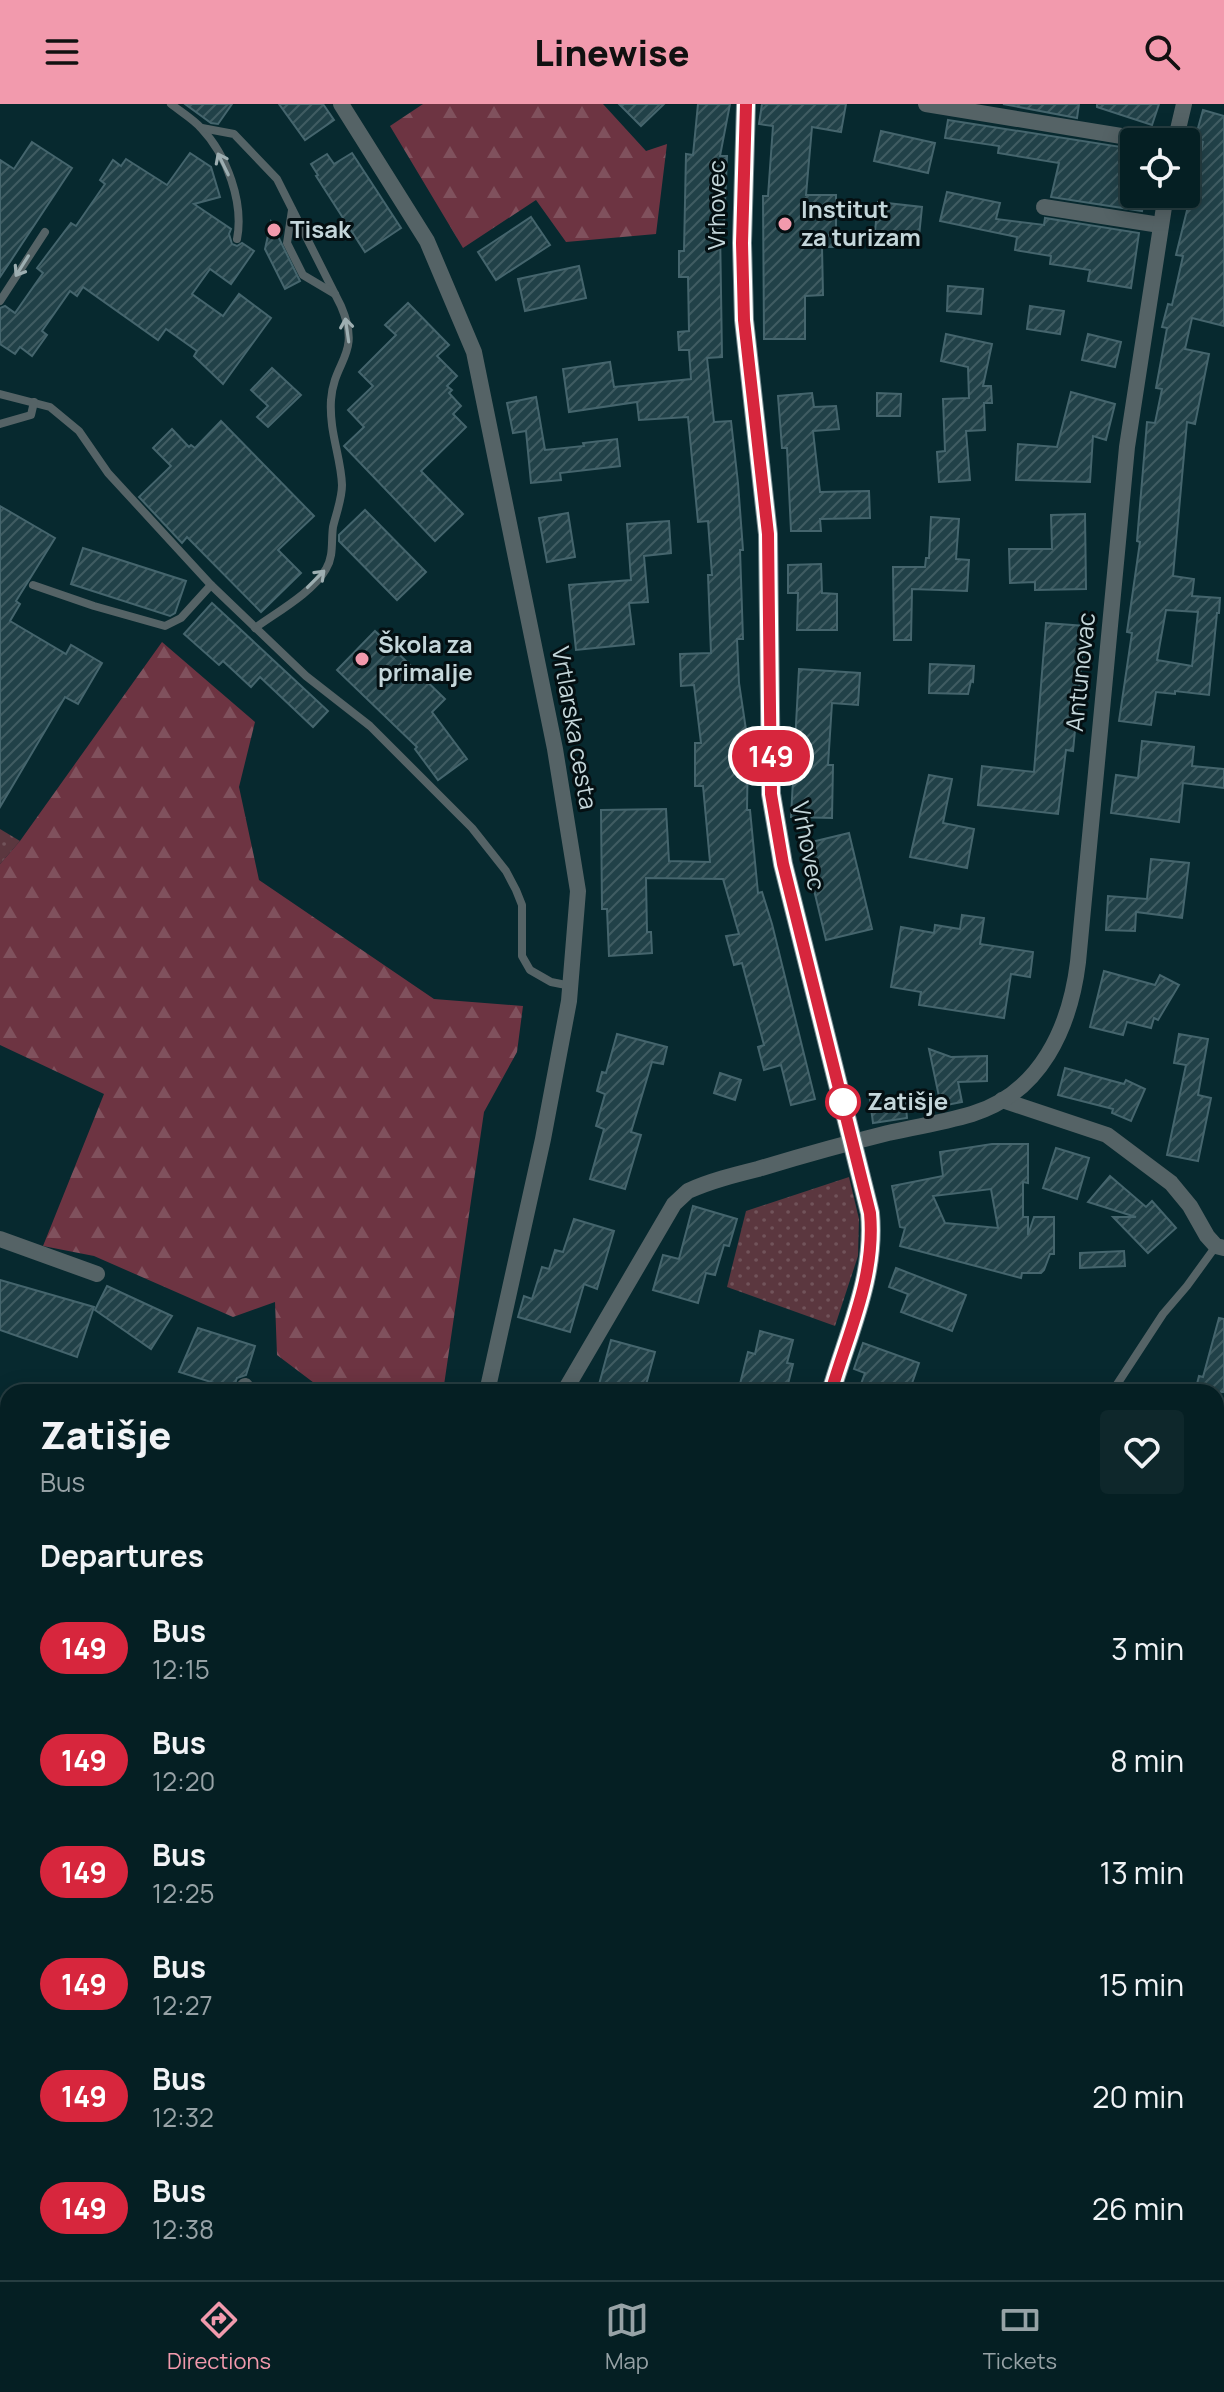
<!DOCTYPE html>
<html lang="en">
<head>
<meta charset="utf-8">
<style>
  :root { --surface:#051f23; --page:#0e272b; --text:#f1f3f6; --muted:#97a2a6; --line:#263d41; --accent:#f29aad }
  body { margin:0; font-family:Manrope,sans-serif; background:var(--page); color:var(--text); height:100vh; display:flex; flex-direction:column; font-size:30px; white-space:nowrap }
  * { box-sizing:border-box; margin:0 }
  p { font-size:26px; color:var(--muted) }
  .icon { flex:none; width:44px; height:44px; fill:none; stroke:currentColor; stroke-width:2; stroke-linecap:round; stroke-linejoin:round }
  .map { position:relative; flex:1; overflow:hidden }
  .sheet { position:absolute; left:0px; top:1280px; width:1224px; height:896px; display:flex; flex-direction:column; background:var(--surface); border-radius:24px 24px 0 0; box-shadow:0 4px 20px #0003,0 0 0 2px var(--line) }
  .sheet>* { flex:none }
  .badge { padding:0 16px; border-radius:26px; font-size:28px; line-height:52px }
  .tools { position:absolute; left:1120px; top:24px; display:grid; gap:16px }
  .tools a { display:grid; place-items:center; width:80px; height:80px; border-radius:8px; background:var(--surface); box-shadow:0 4px 20px #0003,0 0 0 2px var(--line); font-size:40px }
  .map>.badge { position:absolute; translate:-50% -50%; box-shadow:0 0 0 4px #fff }
  h2 { padding:0 40px; font-size:30px; line-height:72px }
  .round { display:grid; place-items:center; flex:none; width:84px; height:84px; border-radius:8px; background:var(--page) }
  .head { display:flex; align-items:center; justify-content:space-between; height:136px; padding:0 40px }
  h1 { font-size:38px; font-weight:800; line-height:60px }
  ul { padding:0; list-style:none }
  li { display:flex; align-items:center; gap:24px; height:112px; padding:0 40px }
  li div { flex:1 }
  li b { display:block; font-size:30px }
  li em { font-style:normal }
  li .badge { min-width:88px; font-weight:700; text-align:center }
  header { display:flex; justify-content:space-between; align-items:center; height:104px; padding:0 40px; background:var(--accent); color:#111; font-size:36px; font-weight:800 }
  .dock { display:flex; justify-content:space-around; align-items:center; height:112px; border-top:2px solid var(--line); background:var(--surface); font-size:22px; color:var(--muted) }
  .dock a { display:grid; justify-items:center; gap:4px }
  .dock .on { color:var(--accent) }
  .map>svg:first-child { display:block }
  .grass { fill:url(#grass-dots) }
  .forest { fill:url(#forest-firs) }
  .building { fill:url(#building-hatch); stroke:#45656d; stroke-width:2; fill-rule:evenodd }
  .lines { fill:none; stroke-linecap:round; stroke-linejoin:round }
  .lane { stroke:#556366; stroke-width:8 }
  .street { stroke:#556366; stroke-width:16 }
  .secondary { stroke:#70868b; stroke-width:20 }
  .oneway { stroke:#9daeb1 }
  .line-casing { stroke:#fff; stroke-width:18 }
  .line { stroke:#d7263d; stroke-width:12 }
  .poi-dot { fill:#f29aad; stroke:#040f12; stroke-width:3 }
  .stop-dot { fill:#fff; stroke:#d7263d; stroke-width:4 }
  .labels { text-anchor:middle; stroke-width:6; stroke-linejoin:round; paint-order:stroke }
  .street-label { font-size:24px; fill:#c4d6da; stroke:#040f12 }
  .poi-label { font-size:24px; font-weight:bold; fill:#c4d6da; stroke:#040f12; text-anchor:start }
  .stop-label { font-size:24px; font-weight:bold; fill:#c4d6da; stroke:#040f12; text-anchor:start }
</style>
</head>
<body>
<header><svg class="icon" aria-label="menu" viewBox="0 0 24 24"><path d="M4 6h16M4 12h16M4 18h16"/></svg>Linewise<svg class="icon" aria-label="search" viewBox="0 0 24 24"><circle cx="10" cy="10" r="6"/><path d="M15 15l6 6"/></svg></header>
<div class="map">
<svg width="1224" height="2176" viewBox="0 0 1224 2176">
  <defs>
    <pattern id="grass-dots" width="8" height="8" patternUnits="userSpaceOnUse" patternTransform="scale(2)"><rect width="8" height="8" fill="#5b373f"/><path d="M2 2h.1M6 6h.1" fill="none" stroke="#71535a" stroke-width="1.8" stroke-linecap="round"/></pattern>
    <pattern id="forest-firs" width="22" height="20" patternUnits="userSpaceOnUse" patternTransform="scale(2)"><rect width="22" height="20" fill="#6d3442"/><path d="M5 1l3.5 6h-7zM16 11l3.5 6h-7z" fill="#80515d"/></pattern>
    <pattern id="building-hatch" width="6" height="6" patternUnits="userSpaceOnUse" patternTransform="scale(2)"><rect width="6" height="6" fill="#214148"/><path d="M-1 1l2-2M0 6l6-6M5 7l2-2" fill="none" stroke="#405c62"/></pattern>
  </defs>
  <rect width="100%" height="100%" fill="#07292f"/>
  <g class="grass">
    <path d="M0,725L20,737L0,760Z"/>
    <path d="M849,1073L859,1115L858,1152L835,1222L727,1183L746,1107Z"/>
  </g>
  <g class="forest">
    <path d="M423,0H603L646,47L667,40L656,130L566,138L536,96L463,144L390,22Z"/>
    <path d="M162,538L255,618L239,683L259,776L434,895L523,902L517,948L484,1008L443,1288H326L277,1251L275,1198L233,1213L94,1152L43,1142L104,990L0,941V760L20,737Z"/>
    <path d="M1224,1557V2092L1216,2090V1558Z"/>
    <path d="M190,2168H382L378,2176H189Z"/>
    <path d="M794,2168H1094L1091,2176H799Z"/>
  </g>
  <g class="building">
    <path d="M185,0H232L218,20L211,19Z"/>
    <path d="M279,0H323L334,16L305,36Z"/>
    <path d="M619,0H664L641,22Z"/>
    <path d="M698,0H730L720,52H727L724,123H720L722,253L707,254L714,318L731,317L738,379L743,446H740L743,535H737L739,579L748,639L747,706H750L758,789L762,788L772,820L815,995L791,1001L781,961L764,966L758,943L764,941L742,859L734,861L726,832L739,830L723,775L646,774L647,828H651L652,849L609,852L607,805H602L601,706L666,705L669,757L710,758L703,682H695V639H701L694,581L681,582L680,550L711,549L708,471H712L708,417L698,418L688,313L639,316L637,298L569,308L563,265L610,258L614,283L691,275L689,246H679L678,228L689,227L688,173H679V147H684L686,50L693,51Z"/>
    <path d="M762,0H846L841,28L812,23L806,91H836V143H822L823,191L805,192V235H764L763,92H768L773,22L759,20Z"/>
    <path d="M1003,0H1079L1077,14Z"/>
    <path d="M1097,0H1159L1152,21L1097,3Z"/>
    <path d="M1203,6L1224,12V222L1192,214L1185,245L1209,250L1195,320L1187,318L1173,472L1194,475L1192,492L1220,494L1219,509H1217L1209,591L1175,587V590L1156,588L1151,621L1119,617L1132,529L1127,528L1140,438L1137,437L1147,318L1155,319L1162,285L1156,284L1167,224L1162,223L1168,200L1172,201L1183,152L1176,151L1193,82L1186,80L1192,51L1200,52L1203,38L1195,35ZM1166,506L1198,508L1192,562L1157,556Z"/>
    <path d="M948,16L1134,45V90H1145L1142,107L1051,93L1059,59L998,49L999,42L945,34Z"/>
    <path d="M881,27L935,39L928,69L874,57Z"/>
    <path d="M32,38L72,64L0,173V56L14,65Z"/>
    <path d="M190,49L211,63L220,93L194,100L231,125L229,130L232,140L237,142L242,139L254,147L231,180L210,165L192,190L223,212L239,190L271,214L223,280L194,252L197,247L166,225L158,236L83,183L77,192L70,187L42,227L47,231L32,252L20,243L15,250L0,240V204L5,202L15,209L43,169L37,164L71,119L76,122L105,80L100,76L113,56L121,62L126,55L167,81Z"/>
    <path d="M352,49L401,124L365,148L316,72L318,71L311,60L327,50L334,60Z"/>
    <path d="M947,88L1000,99L996,115L1044,121L1045,114L1139,129L1131,184L1088,177L1090,166L1050,160L1051,152L1015,146L1017,133L940,117Z"/>
    <path d="M878,98L922,103L918,142L874,137Z"/>
    <path d="M531,113L550,141L496,176L478,148Z"/>
    <path d="M271,118L300,177L285,185L265,145Z"/>
    <path d="M579,162L586,194L525,207L518,175Z"/>
    <path d="M948,182L983,185L981,210L947,207Z"/>
    <path d="M408,199L449,241L437,252L457,272L447,282L452,286L449,289L461,302L453,310L466,323L421,367L463,410L435,437L344,342L364,323L348,306L373,282L359,268L396,231L385,221Z"/>
    <path d="M1030,202L1064,207L1060,230L1027,225Z"/>
    <path d="M946,230L992,240L983,282H991L992,299H984L985,326L966,327L970,376L939,378L937,348L945,347L943,295L969,294L968,263L941,257Z"/>
    <path d="M1088,230L1121,238L1115,263L1082,256Z"/>
    <path d="M272,264L301,291L268,323L257,313L268,302L251,286Z"/>
    <path d="M1071,288L1115,300L1106,336L1093,332L1090,378L1016,376L1018,340L1057,343Z"/>
    <path d="M812,289L814,303L836,302L839,325L813,327L820,388L869,387L870,414L820,415L821,427H791L787,344H782L778,292Z"/>
    <path d="M877,289L901,290L900,312H877Z"/>
    <path d="M536,293L545,346L584,342L583,339L617,335L620,362L560,369L561,376L531,379L526,327L513,329L507,299Z"/>
    <path d="M221,317L314,412L278,446L301,469L261,508L187,433L182,439L139,393L171,362L153,344L172,325L189,343L191,341L195,344Z"/>
    <path d="M0,402L55,434L16,497L20,500L10,517L66,550L71,541L102,559L78,600L65,593L0,703Z"/>
    <path d="M365,406L426,468L397,496L339,437V431Z"/>
    <path d="M568,409L575,453L547,458L539,414Z"/>
    <path d="M1085,410L1086,485L1035,486V478L1010,479L1009,445H1052L1051,411Z"/>
    <path d="M931,413L959,415L956,455L969,456L967,487L912,485L911,536H894L893,463H925L926,454H929Z"/>
    <path d="M669,417L671,449L644,452L648,498L629,499L634,540L576,546L569,481L631,476L627,420Z"/>
    <path d="M83,444L186,477L175,509L170,512L71,480Z"/>
    <path d="M821,460L822,489L837,490V526H797L798,489H788V461Z"/>
    <path d="M212,499L328,607L313,623L260,573L251,583L223,557L219,561L184,530Z"/>
    <path d="M1046,519L1085,522L1073,647L1066,646L1058,710L978,701L982,662L1034,668Z"/>
    <path d="M375,527L445,595L432,608L467,655L438,676L415,645L417,643L337,566Z"/>
    <path d="M930,560L974,562L973,578L971,577L968,590L929,589Z"/>
    <path d="M799,565L860,569L858,601L832,599L828,661H833L832,714L791,713Z"/>
    <path d="M1142,637L1194,643L1192,662L1224,665V684L1183,679L1179,718L1111,709L1116,671L1138,674Z"/>
    <path d="M929,671L952,675L943,719L974,725L967,764L910,753Z"/>
    <path d="M849,729L872,825L826,836L803,740Z"/>
    <path d="M1151,755L1189,759L1182,814L1136,808L1135,827L1106,826L1108,792L1147,795Z"/>
    <path d="M962,811L984,814L980,840L1033,848L1030,873L1011,870L1004,914L919,901L921,888L891,883L901,823L934,829L935,821L960,825Z"/>
    <path d="M1104,867L1155,881L1160,871L1179,881L1158,916L1154,914L1151,924L1127,918L1123,931L1090,923Z"/>
    <path d="M617,930L667,943L663,960L652,958L631,1028L641,1031L625,1085L590,1075L604,1025L596,1022L605,990L597,987L602,968L606,969Z"/>
    <path d="M1179,930L1208,935L1198,991L1211,994L1198,1057L1167,1051L1186,961L1174,959Z"/>
    <path d="M929,945L951,953L987,952V977L958,978L962,998L941,1002Z"/>
    <path d="M1065,964L1124,980L1126,976L1145,985L1131,1017L1112,1009L1113,1005L1058,991Z"/>
    <path d="M720,969L741,976L735,996L714,989Z"/>
    <path d="M905,993L907,1014L873,1019L870,996Z"/>
    <path d="M992,1040H1028V1079L1023,1078V1113H1028V1131L1034,1113H1054V1150H1050L1044,1166L1041,1169H1022L1021,1174L900,1142L905,1124L900,1123L892,1082L943,1072L940,1048ZM991,1085L998,1124L945,1119L933,1092Z"/>
    <path d="M1056,1044L1089,1054L1077,1095L1043,1084Z"/>
    <path d="M1110,1072L1146,1103L1152,1097L1176,1124L1148,1149L1113,1113H1136L1088,1098Z"/>
    <path d="M693,1102L737,1115L729,1142L724,1141L715,1171L706,1169L698,1199L653,1186L663,1151L679,1155Z"/>
    <path d="M574,1115L614,1127L597,1185L584,1180L570,1228L518,1213L524,1192L532,1195L542,1163L549,1165L555,1146L563,1148Z"/>
    <path d="M1124,1147L1125,1162L1080,1164V1149Z"/>
    <path d="M896,1164L966,1191L952,1227L901,1208L908,1190L889,1183Z"/>
    <path d="M0,1176L94,1203L77,1253L0,1226Z"/>
    <path d="M107,1182L172,1212L151,1245L95,1206Z"/>
    <path d="M1219,1214L1224,1215V1288H1195L1199,1272L1203,1273Z"/>
    <path d="M198,1224L255,1242L246,1271L237,1274L233,1285L179,1268Z"/>
    <path d="M760,1227L793,1236L787,1259L793,1260L786,1288H738L748,1248L755,1250Z"/>
    <path d="M611,1236L655,1248L644,1288H597Z"/>
    <path d="M863,1239L919,1259L909,1288H858L865,1269L854,1265Z"/>
  </g>
  <g class="lines">
    <g class="lane">
      <path d="M171,0C181,8 193,15 201,24C227,51 244,99 237,135"/>
      <path d="M202,24L234,30L277,75L341,202C362,251 334,255 331,296C329,328 341,353 342,381C342,395 336,410 333,423C331,437 334,452 326,465C313,488 277,508 255,524"/>
      <path d="M292,106L287,139L303,171L335,190"/>
      <path d="M0,197L45,128"/>
      <path d="M0,290L50,303L79,327L108,369L211,481L306,572L370,622L472,724L506,767L516,786L522,801V852L530,866L551,878L571,882"/>
      <path d="M0,320L31,311L34,298"/>
      <path d="M33,481L94,502L165,522L181,514L211,481"/>
      <path d="M1112,1288L1163,1210L1187,1182L1216,1142"/>
    </g>
    <g class="street">
      <path d="M341,0L427,137L474,248L555,645L578,787L569,897L543,1035L487,1288"/>
      <path d="M926,0L1158,38"/>
      <path d="M1175,38L1184,0"/>
      <path d="M1044,103L1160,121"/>
      <path d="M1002,996L1107,1031L1171,1079L1190,1102L1207,1132L1216,1142L1224,1144"/>
      <path d="M0,1135L97,1170"/>
      <path d="M244,1288L245,1282"/>
      <path d="M564,1288L674,1100L688,1087C710,1077 734,1071 758,1065C801,1052 844,1040 888,1029C916,1023 945,1018 972,1010C1041,989 1070,923 1078,858L1127,343L1166,90"/>
      <path d="M0,1437L8,1447"/>
      <path d="M1216,2101L1224,2103"/>
      <path d="M636,2168L649,2176"/>
      <path d="M1038,2168L1040,2176"/>
      <path d="M95,2176V2168"/>
      <path d="M1080,2176L1087,2168"/>
    </g>
    <g class="secondary">
      <path d="M746,0L742,139L744,216L768,430L771,690L783,760L870,1109C876,1172 848,1229 831,1288"/>
      <path d="M558,2176L562,2168"/>
    </g>
  </g>
  <defs><path id="oneway-shaft" d="M-6 0H5M1.5-3L5.5 0L1.5 3" fill="none" stroke-width="1.6" stroke-linecap="round" stroke-linejoin="round" transform="scale(2)"/></defs>
  <g class="oneway">
    <use href="#oneway-shaft" transform="translate(223 60) rotate(-116)"/>
    <use href="#oneway-shaft" transform="translate(22 162) rotate(122)"/>
    <use href="#oneway-shaft" transform="translate(347 226) rotate(-98)"/>
    <use href="#oneway-shaft" transform="translate(316 475) rotate(-45)"/>
  </g>
  <g class="lines">
    <defs>
      <path id="line" d="M746,0L742,139L744,216L768,430L771,690L783,760L870,1109C876,1172 848,1229 831,1288"/>
    </defs>
    <use href="#line" class="line-casing"/>
    <use href="#line" class="line"/>
  </g>
  <g class="poi-dot">
    <circle cx="785" cy="120" r="8"/>
    <circle cx="274" cy="126" r="8"/>
    <circle cx="362" cy="555" r="8"/>
  </g>
  <circle class="stop-dot" cx="843" cy="998" r="16"/>
  <g class="labels">
    <g class="street-label">
      <text transform="translate(717 101) rotate(-90)" y="8">Vrhovec</text>
      <text transform="translate(1081 568) rotate(-84)" y="8">Antunovac</text>
      <text transform="translate(574 624) rotate(80)" y="8">Vrtlarska cesta</text>
      <text transform="translate(808 742) rotate(79)" y="8">Vrhovec</text>
    </g>
    <g class="poi-label">
      <text x="801" y="114">Institut<tspan x="801" dy="28">za turizam</tspan></text>
      <text x="290" y="134">Tisak</text>
      <text x="378" y="549">Škola za<tspan x="378" dy="28">primalje</tspan></text>
    </g>
    <g class="stop-label">
      <text x="867" y="1006">Zatišje</text>
    </g>
  </g>
</svg>
<div class="tools">
<a><svg class="icon" aria-label="locate" viewBox="0 0 24 24"><circle cx="12" cy="12" r="6"/><path d="M12 2v4M12 18v4M2 12h4M18 12h4"/></svg></a>
</div>
<b class="badge" style="left:771px;top:652px;background:#d7263d;color:#fff">149</b>
<section class="sheet">
<div class="head"><div><h1>Zatišje</h1><p>Bus</p></div><a class="round"><svg class="icon" aria-label="heart" viewBox="0 0 24 24"><path d="M12 20l-8-8c-3-5 5-10 8-4 3-6 11-1 8 4z"/></svg></a></div>
<h2>Departures</h2>
<ul>
<li><span class="badge" style="background:#d7263d;color:#fff">149</span><div><b>Bus</b><p>12:15</p></div><em>3 min</em></li>
<li><span class="badge" style="background:#d7263d;color:#fff">149</span><div><b>Bus</b><p>12:20</p></div><em>8 min</em></li>
<li><span class="badge" style="background:#d7263d;color:#fff">149</span><div><b>Bus</b><p>12:25</p></div><em>13 min</em></li>
<li><span class="badge" style="background:#d7263d;color:#fff">149</span><div><b>Bus</b><p>12:27</p></div><em>15 min</em></li>
<li><span class="badge" style="background:#d7263d;color:#fff">149</span><div><b>Bus</b><p>12:32</p></div><em>20 min</em></li>
<li><span class="badge" style="background:#d7263d;color:#fff">149</span><div><b>Bus</b><p>12:38</p></div><em>26 min</em></li>
</ul>
</section>
</div>
<nav class="dock">
<a class="on"><svg class="icon" aria-label="directions" viewBox="0 0 24 24"><path d="M12 3l9 9-9 9-9-9zM9 14v-3h6M13 9l2 2-2 2"/></svg>Directions</a>
<a><svg class="icon" aria-label="map" viewBox="0 0 24 24"><path d="M3 6l6-2 6 2 6-2v14l-6 2-6-2-6 2zM9 4v14M15 6v14"/></svg>Map</a>
<a><svg class="icon" aria-label="tickets" viewBox="0 0 24 24"><path d="M3 7h18v10H3zM15 7v10"/></svg>Tickets</a>
</nav>
</body>
</html>
